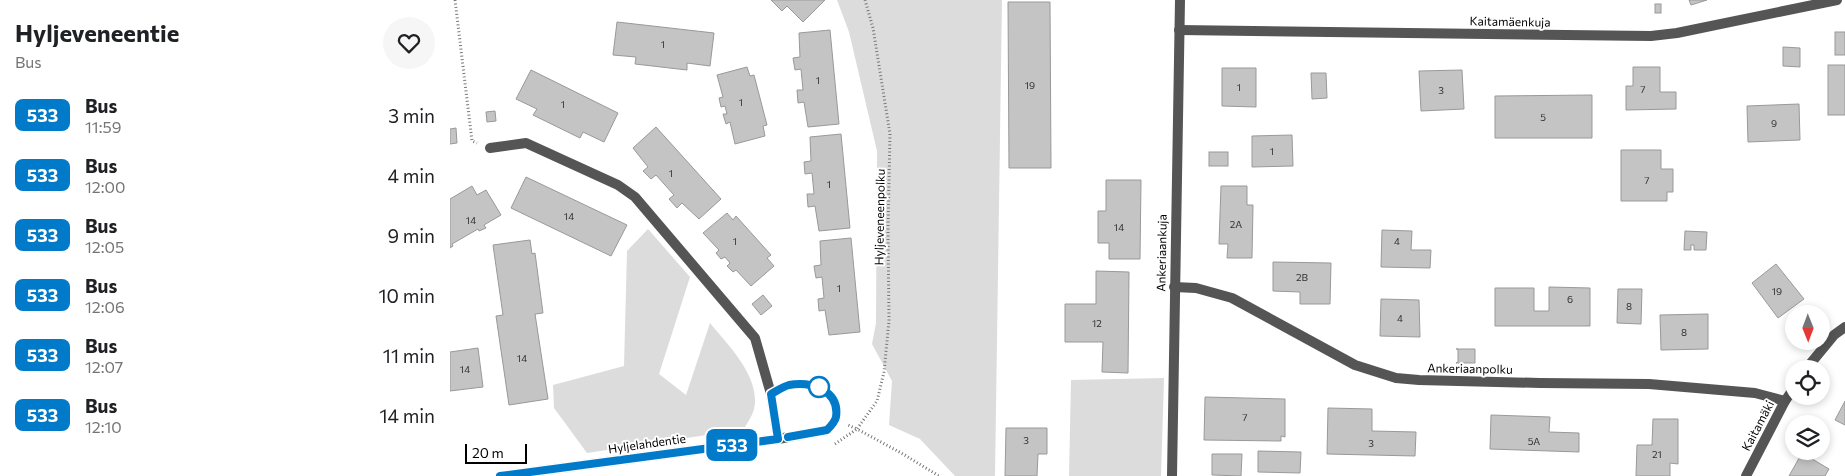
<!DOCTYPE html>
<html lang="en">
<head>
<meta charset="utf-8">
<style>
  :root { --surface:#fff; --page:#f6f6f6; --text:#202124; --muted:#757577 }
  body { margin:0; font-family:Commissioner,sans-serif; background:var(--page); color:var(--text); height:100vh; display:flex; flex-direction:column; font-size:19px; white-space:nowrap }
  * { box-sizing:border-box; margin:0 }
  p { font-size:16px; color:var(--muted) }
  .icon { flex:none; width:28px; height:28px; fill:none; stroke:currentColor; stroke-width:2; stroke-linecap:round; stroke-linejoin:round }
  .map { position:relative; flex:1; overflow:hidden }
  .side { display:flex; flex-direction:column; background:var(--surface); width:450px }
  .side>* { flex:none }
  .badge { padding:0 10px; border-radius:8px; font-size:18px; line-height:32px }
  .needle { width:32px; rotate:179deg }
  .tools { position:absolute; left:1335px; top:305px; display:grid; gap:10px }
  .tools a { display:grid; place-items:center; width:45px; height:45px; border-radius:50%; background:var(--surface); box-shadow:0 2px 8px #0003; font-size:25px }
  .scale { position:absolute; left:15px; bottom:12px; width:62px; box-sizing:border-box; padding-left:5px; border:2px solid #000; border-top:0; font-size:14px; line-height:18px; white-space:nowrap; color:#000; -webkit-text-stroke:4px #fff; paint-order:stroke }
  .map>.badge { position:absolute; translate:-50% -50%; box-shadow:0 0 0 2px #fff }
  .round { display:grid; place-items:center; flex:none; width:52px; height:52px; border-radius:26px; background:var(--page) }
  .headline { display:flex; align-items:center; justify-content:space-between; height:85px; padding:0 15px }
  h1 { font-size:24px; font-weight:700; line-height:38px }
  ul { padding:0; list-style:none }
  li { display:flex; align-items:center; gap:15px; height:60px; padding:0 15px }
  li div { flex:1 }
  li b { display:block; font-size:19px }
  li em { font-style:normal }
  li .badge { min-width:55px; font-weight:700; text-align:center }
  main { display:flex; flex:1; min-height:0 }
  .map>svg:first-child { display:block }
  .green { fill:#dcdcdc }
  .building { fill:#c4c4c4; stroke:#999 }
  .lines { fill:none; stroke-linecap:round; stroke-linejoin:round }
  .path { stroke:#777; stroke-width:3; stroke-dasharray:1 2.5; stroke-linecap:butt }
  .service { stroke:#555; stroke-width:8 }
  .minor { stroke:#555; stroke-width:10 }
  .line-casing { stroke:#fff; stroke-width:11 }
  .line { stroke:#007ac9; stroke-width:8 }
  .stop-dot { fill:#fff; stroke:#007ac9; stroke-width:2.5 }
  .labels { text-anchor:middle; stroke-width:4; stroke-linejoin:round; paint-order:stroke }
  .number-label { font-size:10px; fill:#313131 }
  .street-label { font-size:12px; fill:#000; stroke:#fff }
</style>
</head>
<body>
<main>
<section class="side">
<div class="headline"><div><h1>Hyljeveneentie</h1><p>Bus</p></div><a class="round"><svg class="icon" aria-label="heart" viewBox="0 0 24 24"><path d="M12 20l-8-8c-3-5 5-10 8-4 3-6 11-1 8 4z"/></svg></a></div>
<ul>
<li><span class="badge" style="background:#007ac9;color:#fff">533</span><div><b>Bus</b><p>11:59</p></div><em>3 min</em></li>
<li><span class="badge" style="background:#007ac9;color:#fff">533</span><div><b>Bus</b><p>12:00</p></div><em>4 min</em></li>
<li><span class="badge" style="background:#007ac9;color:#fff">533</span><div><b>Bus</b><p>12:05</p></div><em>9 min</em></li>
<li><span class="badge" style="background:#007ac9;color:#fff">533</span><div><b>Bus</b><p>12:06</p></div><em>10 min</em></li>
<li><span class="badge" style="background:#007ac9;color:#fff">533</span><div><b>Bus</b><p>12:07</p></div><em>11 min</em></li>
<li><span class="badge" style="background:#007ac9;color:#fff">533</span><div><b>Bus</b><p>12:10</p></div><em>14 min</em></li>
</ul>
</section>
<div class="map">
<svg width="1395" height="476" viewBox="0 0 1395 476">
  <rect width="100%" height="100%" fill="#fff"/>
  <g class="green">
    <path d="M387,0H552L545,476H505L470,439L439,425L442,381L422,344L426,323L427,151L399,32Z"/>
    <path d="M198,229L240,277L209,374L236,395L260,323C277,344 306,372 305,402C305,411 300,419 295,427L283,431L137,453L104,408L103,385L174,366L177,251Z"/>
    <path d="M714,378L711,476H619L621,380Z"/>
  </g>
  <g class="building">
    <path d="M321,0H375L353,22L337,6L332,11Z"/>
    <path d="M1239,0H1257L1241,5Z"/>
    <path d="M558,2H600L601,168H559Z"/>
    <rect x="1205" y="4" width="6" height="9"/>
    <path d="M167,22L264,33L260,66L237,63V70L185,64L186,57L163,55Z"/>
    <path d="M380,30L389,124L358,127L354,102L348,103L347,90H353L351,69L345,70L343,58L350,57L349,33Z"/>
    <rect x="1385" y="32" width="10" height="23"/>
    <path d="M1333,47L1350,48V67L1333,66Z"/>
    <rect x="1378" y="65" width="17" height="50"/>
    <path d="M297,67L300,76L304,75L317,125L313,126L315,136L285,144L280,122L276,124L273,114H277L275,106L271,107L269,98L273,97L267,75Z"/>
    <path d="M1183,67H1210V92H1226V109L1176,110V86H1183Z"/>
    <path d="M772,68H806V107L772,106Z"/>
    <path d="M81,70L168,113L154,142L133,132L130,138L83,115L87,109L66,99Z"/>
    <path d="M1012,70L1014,109L971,111L969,71Z"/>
    <path d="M861,73H876L877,98L862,99Z"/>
    <path d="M1142,95V138H1045V96Z"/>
    <path d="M1349,104L1350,140L1298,142L1297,106Z"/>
    <path d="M45,111L46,121L37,122L36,112Z"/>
    <path d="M206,127L271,199L249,219L232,203L227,208L219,199L224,195L206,175L201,179L193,171L198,167L183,148Z"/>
    <path d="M6,128L7,143L0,144V129Z"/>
    <path d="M391,134L400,228L369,231L365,206L358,207L357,194H364L362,173L355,174L354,162L361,161L360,137Z"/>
    <path d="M842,135L843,166L802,167V136Z"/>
    <path d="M1171,150H1211V169H1223V192H1217V201H1171Z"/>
    <rect x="759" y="152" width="19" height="14"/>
    <path d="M76,177L177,225L161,256L61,208Z"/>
    <path d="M656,180H691L690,259H659V243H648V211H656Z"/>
    <path d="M22,186L27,195L36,190L51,215L34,225L36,228L29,231L28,229L2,244L3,246L0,248V199Z"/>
    <path d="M771,186H797V205H803L802,258H777L778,244H769Z"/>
    <path d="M277,213L283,220L286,216L321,255L317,258L324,266L301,286L286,270L283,272L277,266L280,263L275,257L271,259L266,253L269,250L253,233Z"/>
    <path d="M932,230L962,231L961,250H981L980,268L931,267Z"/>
    <path d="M1235,231L1257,232L1256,250H1244V245H1241V250H1234Z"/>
    <path d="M401,238L410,332L379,335L375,310L369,311L368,299L374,298L372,277L366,278L364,266L371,265L370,241Z"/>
    <path d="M80,240L82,254L85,253L93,313L85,314L98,399L59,405L46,316L53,315L43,245Z"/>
    <path d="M823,262L881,263L880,304H850V292L823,291Z"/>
    <path d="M1326,264L1354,299L1328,318L1302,283Z"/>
    <path d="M646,271L679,272L678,373L652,372L653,342H615V304H646Z"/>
    <path d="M1099,287L1140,288V326H1045V288H1084V311H1099Z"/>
    <path d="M1168,289H1192L1191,324L1167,323Z"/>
    <path d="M313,295L322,306L311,315L302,304Z"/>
    <path d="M931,299L969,300L970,337L930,336Z"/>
    <path d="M1258,314V349L1211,350L1210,315Z"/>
    <path d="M28,348L33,387L0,391V352Z"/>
    <path d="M1006,349H1025V363H1006L1008,362V349Z"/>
    <path d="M755,397L835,399V437L831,436V441L754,440Z"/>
    <path d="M1395,401V425L1385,420Z"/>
    <path d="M878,408L922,409V431L966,432L965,456L877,454Z"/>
    <path d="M1041,415L1100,417L1099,432L1129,433V452L1040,449Z"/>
    <path d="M1203,419H1228V464L1220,463V476H1186L1187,445H1202Z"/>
    <path d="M556,428H597V454H588L587,476H555Z"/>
    <path d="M808,451L851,452L850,473L808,472Z"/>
    <path d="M1352,453L1379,469L1375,476H1339Z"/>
    <path d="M762,454H792L791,476L762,475Z"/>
  </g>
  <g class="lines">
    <g class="path">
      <path d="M5,0L22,141L27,143"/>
      <path d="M415,0L423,28L440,134L438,229L439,321L434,372L427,401L407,429L453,454L489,476"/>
      <path d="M385,444L407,429L398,425"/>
    </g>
    <path class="service" d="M321,394C327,391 332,387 339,385C360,380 390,390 386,417C385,422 380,427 377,430"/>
    <g class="minor">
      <path d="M729,30L1201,36L1227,33L1387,0"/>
      <path d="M40,148L76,143L168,185L185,197L305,338L321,394L328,439"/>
      <path d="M724,287L746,288L782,298L905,365L946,378L969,380L1090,383L1199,384L1305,393L1335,401"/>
      <path d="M1356,369L1384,335L1395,327"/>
      <path d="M51,476L328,439L377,430"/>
      <path d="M722,476L730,0"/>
      <path d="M1296,476L1335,401L1344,388"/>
    </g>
  </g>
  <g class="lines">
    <defs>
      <path id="line" d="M50,476L328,439L321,394C327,391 332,387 339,385C360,381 390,390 386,417C385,422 380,427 377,430L338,437"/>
    </defs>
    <use href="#line" class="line-casing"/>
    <use href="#line" class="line"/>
  </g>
  <circle class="stop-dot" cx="369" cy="387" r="10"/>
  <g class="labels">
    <g class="number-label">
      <text x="213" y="48">1</text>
      <text x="368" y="84">1</text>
      <text x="580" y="89">19</text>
      <text x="789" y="91">1</text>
      <text x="1193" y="93">7</text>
      <text x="991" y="94">3</text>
      <text x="291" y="106">1</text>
      <text x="113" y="108">1</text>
      <text x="1093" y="121">5</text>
      <text x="1324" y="127">9</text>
      <text x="822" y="155">1</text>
      <text x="221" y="177">1</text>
      <text x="1197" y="184">7</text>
      <text x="379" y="188">1</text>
      <text x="119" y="220">14</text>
      <text x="21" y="224">14</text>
      <text x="786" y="228">2A</text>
      <text x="669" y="231">14</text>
      <text x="285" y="245">1</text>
      <text x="947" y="245">4</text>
      <text x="852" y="281">2B</text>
      <text x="389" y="292">1</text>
      <text x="1327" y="295">19</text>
      <text x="1120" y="303">6</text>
      <text x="1179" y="310">8</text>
      <text x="950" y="322">4</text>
      <text x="647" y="327">12</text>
      <text x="1234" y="336">8</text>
      <text x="72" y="362">14</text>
      <text x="15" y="373">14</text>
      <text x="795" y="421">7</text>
      <text x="576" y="444">3</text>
      <text x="1084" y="445">5A</text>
      <text x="921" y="447">3</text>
      <text x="1207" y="458">21</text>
    </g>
    <g class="street-label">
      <text transform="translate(1060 22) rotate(1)" y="4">Kaitamäenkuja</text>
      <text transform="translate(430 217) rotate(-89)" y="4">Hyljeveneenpolku</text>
      <text transform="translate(712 253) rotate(-89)" y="4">Ankeriaankuja</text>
      <text transform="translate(1020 369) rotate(1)" y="4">Ankeriaanpolku</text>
      <text transform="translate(1308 426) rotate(-62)" y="4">Kaitamäki</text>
      <text transform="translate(197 444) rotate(-8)" y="4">Hyljelahdentie</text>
    </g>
  </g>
</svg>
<div class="tools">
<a><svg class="needle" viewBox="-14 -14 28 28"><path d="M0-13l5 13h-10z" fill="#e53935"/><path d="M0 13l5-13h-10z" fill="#757577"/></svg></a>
<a><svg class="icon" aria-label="locate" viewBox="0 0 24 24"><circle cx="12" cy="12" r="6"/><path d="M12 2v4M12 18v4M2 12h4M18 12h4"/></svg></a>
<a><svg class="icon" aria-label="layers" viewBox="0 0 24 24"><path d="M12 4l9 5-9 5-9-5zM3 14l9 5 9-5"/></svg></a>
</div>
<div class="scale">20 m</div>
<b class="badge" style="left:282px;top:445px;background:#007ac9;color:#fff">533</b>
</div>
</main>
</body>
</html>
